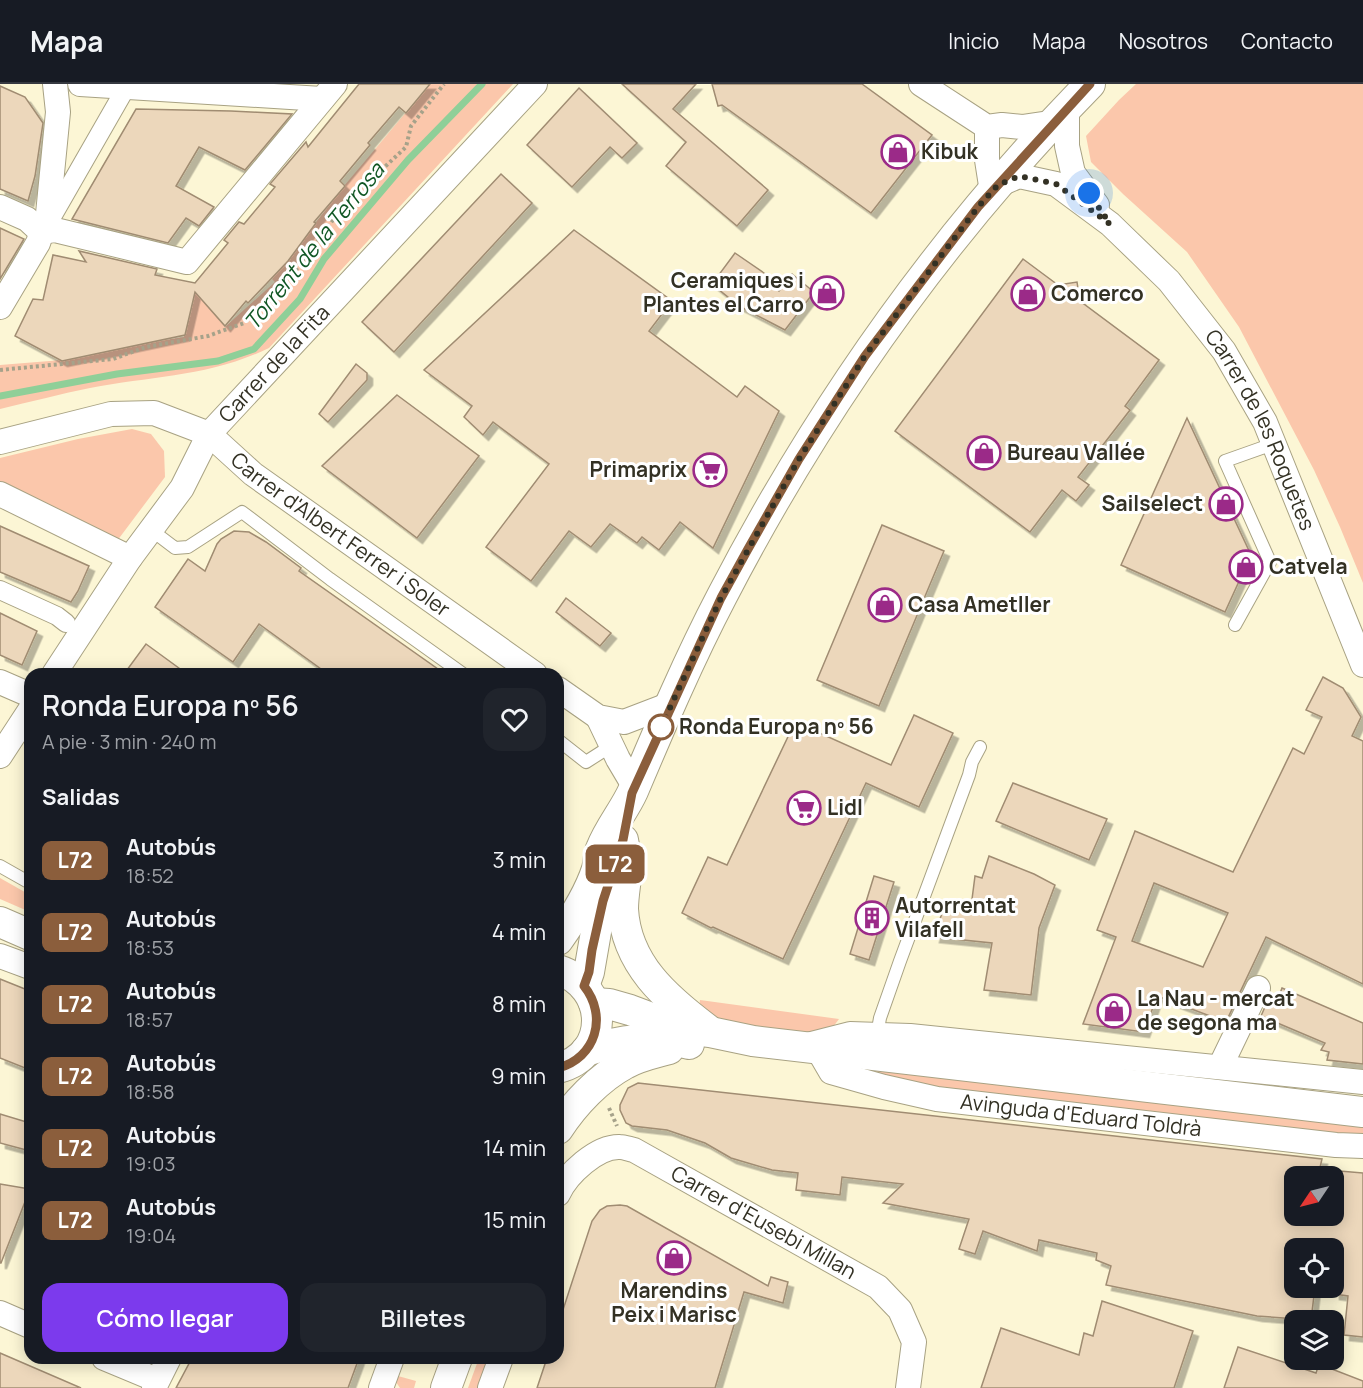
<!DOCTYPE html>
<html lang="es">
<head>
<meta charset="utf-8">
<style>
  :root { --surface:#171b24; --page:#20242c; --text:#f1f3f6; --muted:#9ea1a6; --line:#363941; --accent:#7c3aed }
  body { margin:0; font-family:Manrope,sans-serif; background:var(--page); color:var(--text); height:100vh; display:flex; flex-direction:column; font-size:22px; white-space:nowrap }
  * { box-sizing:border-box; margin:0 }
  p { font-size:20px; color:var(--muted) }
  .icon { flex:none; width:33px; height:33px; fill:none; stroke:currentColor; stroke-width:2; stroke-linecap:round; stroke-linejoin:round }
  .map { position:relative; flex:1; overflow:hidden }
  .drawer { position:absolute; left:24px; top:584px; width:540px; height:696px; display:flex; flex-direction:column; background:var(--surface); border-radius:18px; box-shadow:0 3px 15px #0003 }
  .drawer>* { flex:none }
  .badge { padding:0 12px; border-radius:9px; font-size:21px; line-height:39px }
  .needle { width:39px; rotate:235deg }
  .tools { position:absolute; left:1284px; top:1082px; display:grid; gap:12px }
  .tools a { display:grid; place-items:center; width:60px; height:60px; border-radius:12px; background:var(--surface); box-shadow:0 3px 15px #0003; font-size:30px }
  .you { position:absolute; width:30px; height:30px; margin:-15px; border:4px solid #fff; border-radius:50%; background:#1a73e8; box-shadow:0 0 0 9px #1a73e833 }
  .map>.badge { position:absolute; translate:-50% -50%; box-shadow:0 0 0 3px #fff }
  h2 { padding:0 18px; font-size:22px; line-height:54px }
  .round { display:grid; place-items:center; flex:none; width:63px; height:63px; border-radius:18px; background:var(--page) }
  .overview { display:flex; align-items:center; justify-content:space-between; height:102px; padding:0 18px }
  h1 { font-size:28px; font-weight:600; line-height:45px }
  .action { display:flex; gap:12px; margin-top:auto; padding:12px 18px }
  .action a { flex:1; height:69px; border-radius:18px; background:var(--accent); color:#fff; font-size:24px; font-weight:600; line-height:69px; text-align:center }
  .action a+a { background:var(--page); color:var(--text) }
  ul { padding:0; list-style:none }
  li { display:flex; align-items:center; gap:18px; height:72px; padding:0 18px }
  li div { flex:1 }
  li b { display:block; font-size:22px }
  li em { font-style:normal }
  li .badge { min-width:66px; font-weight:700; text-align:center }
  header { display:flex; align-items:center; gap:36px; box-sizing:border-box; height:84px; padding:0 30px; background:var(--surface); border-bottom:2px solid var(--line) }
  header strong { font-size:28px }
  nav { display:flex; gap:33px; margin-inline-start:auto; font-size:21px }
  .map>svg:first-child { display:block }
  .green { fill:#fbc7ab }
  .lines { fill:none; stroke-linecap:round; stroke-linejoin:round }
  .stream { stroke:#8fcf98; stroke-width:7 }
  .building { fill:#ecd7bb; stroke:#a08c72; stroke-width:1.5; fill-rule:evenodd; filter:url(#shadow) }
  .service-casing { stroke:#a8a283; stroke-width:14 }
  .pedestrian-casing { stroke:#a8a283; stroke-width:20 }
  .minor-casing { stroke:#a8a283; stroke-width:26 }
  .tertiary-casing { stroke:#a8a283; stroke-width:32 }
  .path { stroke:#a6a28a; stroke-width:4; stroke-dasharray:3 3; stroke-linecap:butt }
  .service { stroke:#fff; stroke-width:12 }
  .pedestrian { stroke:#fff; stroke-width:18 }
  .minor { stroke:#fff; stroke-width:24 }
  .tertiary { stroke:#fff; stroke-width:30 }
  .line-casing { stroke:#fff; stroke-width:14 }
  .line { stroke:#8b5e3c; stroke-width:9 }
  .walk { stroke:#333124; stroke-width:6; stroke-dasharray:0 10.8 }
  .stop-dot { fill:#fff; stroke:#8b5e3c; stroke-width:3 }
  .labels { text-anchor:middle; stroke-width:6; stroke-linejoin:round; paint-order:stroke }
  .poi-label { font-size:21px; font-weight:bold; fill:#333124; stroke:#fff; text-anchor:start }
  .street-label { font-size:21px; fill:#333124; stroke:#fff }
  .stop-label { font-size:21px; font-weight:bold; fill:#333124; stroke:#fff; text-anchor:start }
  .water-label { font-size:22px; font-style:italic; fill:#115725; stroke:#fff }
</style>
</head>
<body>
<header>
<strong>Mapa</strong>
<nav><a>Inicio</a><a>Mapa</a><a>Nosotros</a><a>Contacto</a></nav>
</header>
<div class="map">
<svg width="1363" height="1304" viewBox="0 0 1363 1304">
  <defs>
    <filter id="shadow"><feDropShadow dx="5.5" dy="5.5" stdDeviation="0" flood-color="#0004"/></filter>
  </defs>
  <rect width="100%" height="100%" fill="#fcf6d5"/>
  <g class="green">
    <path d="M430,0H513L269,264C209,293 153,292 90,304C60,310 30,318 0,325V281L62,276L133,261L184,253L195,205L225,243L275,198L272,195L344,102Z"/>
    <path d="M1136,0H1363V499L1340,443L1314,386L1239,243L1187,168L1123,110L1091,78L1086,52L1119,16Z"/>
    <path d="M132,345L151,350L164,367L165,393L117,457L0,398V374L78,355Z"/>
    <path d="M0,794L30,811V828L0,815Z"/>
    <path d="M700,916L839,935L833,943L805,951L742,946L699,925Z"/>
    <path d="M839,981L1363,1042V1055L961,1010Z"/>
    <path d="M479,1274H489L478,1304H468Z"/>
    <path d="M398,1292L416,1297L414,1304H400L396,1298Z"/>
  </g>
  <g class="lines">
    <path class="stream" d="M0,312L117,290L218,277L254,265L300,215L324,175L408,76L482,0"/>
  </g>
  <g class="building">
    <path d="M359,0H430L406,29L399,23L368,59L370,61L340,97L345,102L314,138L316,139L288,177L248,219L246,217L225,242L195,208L185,251L62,277L15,252L33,215L43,216L53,171L86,178L79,167L157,185L155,191L195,199L228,159L224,156L239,138L244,140L275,103L270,100L306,58L308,63Z"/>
    <path d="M622,0H696L673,25L768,106L737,142L666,82L686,58Z"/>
    <path d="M712,0H862L932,51L871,129L722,21L718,22Z"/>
    <path d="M0,2L25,13L43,39L35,92L28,117L0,105Z"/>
    <path d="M579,4L637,59L622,74L610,63L572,103L527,61Z"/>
    <path d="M136,25L231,27L292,30L245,86L199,63L176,102L214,123L199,142L186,134L168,159L72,135Z"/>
    <path d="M501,90L532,119L394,268L362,238Z"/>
    <path d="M0,144L24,155L0,195Z"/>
    <path d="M574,146L672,217L649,247L737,313L745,302L779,327L713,464L680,438L659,466L642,453L637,459L610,440L591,463L569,447L531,497L486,463L549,380L493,338L483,351L464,333L472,322L424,286Z"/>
    <path d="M735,169L764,189L779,207L792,190L814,208L785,246L739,222L712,200Z"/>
    <path d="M1023,175L1058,201L1077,198L1080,217L1159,276L1125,322L1130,326L1078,393L1089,401L1076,417L1062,406L1030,448L895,347Z"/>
    <path d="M356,280L367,289V296L328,338L319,330Z"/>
    <path d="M397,311L479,372L417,454L322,382Z"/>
    <path d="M1187,334L1251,471L1225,528L1121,481Z"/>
    <path d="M882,441L944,467L879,622L817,596Z"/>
    <path d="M0,442L89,482L78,507L71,518L0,488Z"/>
    <path d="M234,447L249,448L266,458L301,484L299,487L445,590H328L259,540L233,578L155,523L188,475L205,487L217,460L221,455Z"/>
    <path d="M566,514L611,549L600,562L556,528Z"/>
    <path d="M0,529L37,547L22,581L0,571Z"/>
    <path d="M146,560L187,590H124Z"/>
    <path d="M1323,593L1343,604L1361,633L1352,652L1363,657V900L1266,853L1226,938L1157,912L1144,948L1083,940L1116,853L1097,846L1135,747L1233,788L1293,664L1304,670L1322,633L1306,626ZM1154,799L1228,829L1203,883L1132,857Z"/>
    <path d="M914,631L953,649L919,723L866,699L783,875L713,843L711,844L682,829L708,773L727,781L795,638L891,681Z"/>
    <path d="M1013,699L1107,735L1089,776L996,737Z"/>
    <path d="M989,772L1034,790L1055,801L1039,844L1031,911L984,906L992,859L934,853L945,820L971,823L975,792L982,794Z"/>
    <path d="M874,792L894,798L869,876L850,870Z"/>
    <path d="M0,895L30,907V986L0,974Z"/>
    <path d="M1282,904L1363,939V980L1327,976L1329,968L1321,966L1325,959L1261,932L1268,916L1276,920Z"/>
    <path d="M638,999L1322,1075L1318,1092H1294V1131H1335L1340,1087L1363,1089V1253L1344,1251L1348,1212L1334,1210V1164H1294V1203H1315L1311,1236L1257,1232L1106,1201L1111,1182L1096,1176L1097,1169L1039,1156L1037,1167L983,1147L975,1170L959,1165L969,1135L883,1119L903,1100L842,1093L840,1111L796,1106L798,1089L772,1086L731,1074L705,1059L667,1046L632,1042L626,1039L620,1026V1021L628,1004Z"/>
    <path d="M0,1030L30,1039V1067L0,1059Z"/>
    <path d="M0,1100L30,1105L1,1179H0Z"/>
    <path d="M620,1121L627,1122L768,1202L771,1193L788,1198L783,1219L744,1208L715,1304H537L547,1274H558V1241L592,1137L600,1126L607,1122Z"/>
    <path d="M1102,1217L1193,1247L1174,1304H981L1001,1244L1079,1271L1084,1249L1093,1252Z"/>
    <path d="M1238,1263L1316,1289L1319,1280L1363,1297V1304H1224Z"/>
    <path d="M0,1269L81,1304H0Z"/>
    <path d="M192,1274H359L348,1304H176Z"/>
  </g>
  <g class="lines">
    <defs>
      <g id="service">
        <path d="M150,445L175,464L188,463L242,428L330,495L463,590"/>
        <path d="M1235,541L1270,478L1225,377L1273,360"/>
        <path d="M558,656L586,678L611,662"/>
        <path d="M0,782L30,799"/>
        <path d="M877,951L880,934L900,877L969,691L972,678L980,663"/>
      </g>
      <g id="pedestrian">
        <path d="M49,138L127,2"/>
        <path d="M0,506L57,532L66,539"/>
      </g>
      <g id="minor">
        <path d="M80,0L322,15"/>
        <path d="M921,0L987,43L1002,41L1022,43L1056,38"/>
        <path d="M1067,25V62L1073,89L1097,121"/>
        <path d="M987,43V76L992,108"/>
        <path id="s1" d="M998,101L1019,92L1056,100L1110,140L1169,197L1224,267L1265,338L1363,581"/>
        <path d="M0,123L27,135L41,148"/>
        <path d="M41,148L55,146L187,178L335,0"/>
        <path d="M0,223L38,159L48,130L58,28L55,0"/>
        <path id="s2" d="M0,358L111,330L154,329L209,350L253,390L535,590"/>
        <path d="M0,410L130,474"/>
        <path id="s3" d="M54,590L130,474L182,404L209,350L535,0"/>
        <path d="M0,598L30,611"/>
        <path d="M558,605L598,633L624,638L671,620"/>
        <path d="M598,633L618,675L634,702"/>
        <path d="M0,672L30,626"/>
        <path d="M0,872L30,883"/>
        <path d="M811,960L850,950L910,952L1363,998"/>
        <path id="s4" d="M817,964L831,988L884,1003L937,1015L1336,1061L1363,1062"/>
        <path d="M1220,983L1258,904"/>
        <path id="s5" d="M558,1110C567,1090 597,1062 620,1063C624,1063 629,1065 634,1066L878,1203L900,1226L914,1258L908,1304"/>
        <path d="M0,1229L30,1242"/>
        <path d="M104,1274L157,1296"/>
        <path d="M154,1304L169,1274"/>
        <path d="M381,1304L392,1274"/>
        <path d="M490,1304L501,1274"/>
      </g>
      <g id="tertiary">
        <path d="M623,756C624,763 627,771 627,779C627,794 623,809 623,825C626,880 666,914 707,945"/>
        <path d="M0,838L30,851"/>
        <path d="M558,856C573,835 589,810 597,785C599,778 598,771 601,765C609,744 624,727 633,707C661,641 689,575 722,512C819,325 943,150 1090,0"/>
        <path d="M558,886C609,902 611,971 558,984"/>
        <path d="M584,902L589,888L597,842L613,788"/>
        <path d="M594,919L609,920L630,926L678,944L710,948L753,957L1363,1028"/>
        <path d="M586,967C620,956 653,951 689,960"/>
        <path d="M558,1045C574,1020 599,994 625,980C639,972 655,969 669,965"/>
        <path d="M446,1304L457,1274"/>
      </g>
    </defs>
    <use href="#service" class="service-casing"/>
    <use href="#pedestrian" class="pedestrian-casing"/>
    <use href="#minor" class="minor-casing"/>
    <use href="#tertiary" class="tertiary-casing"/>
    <g class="path">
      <path d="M0,286L113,275L146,263L208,252L244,239L281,206L344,121L406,63L411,42L444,0"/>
      <path d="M609,1024L617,1042"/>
    </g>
    <use href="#service" class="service"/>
    <use href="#pedestrian" class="pedestrian"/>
    <use href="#minor" class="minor"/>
    <use href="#tertiary" class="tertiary"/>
  </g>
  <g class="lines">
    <defs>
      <path id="line" d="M558,984C596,974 608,932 584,902L589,888L592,866L603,817L623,756L632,709L721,514L748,465L799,375L865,272L978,123L1090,0"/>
    </defs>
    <use href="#line" class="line-casing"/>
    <use href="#line" class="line"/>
    <path class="walk" d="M661,643L721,514L799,375L865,272L978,123L998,101L1019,92L1056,100L1110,140L1089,109"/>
  </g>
  <defs>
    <symbol id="shop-ring" viewBox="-11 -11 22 22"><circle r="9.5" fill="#fff" stroke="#9b2a88" stroke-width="1.5"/><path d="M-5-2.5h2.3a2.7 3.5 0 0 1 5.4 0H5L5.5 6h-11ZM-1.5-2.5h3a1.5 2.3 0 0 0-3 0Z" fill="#9b2a88"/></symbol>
    <symbol id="supermarket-ring" viewBox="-11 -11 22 22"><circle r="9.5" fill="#fff" stroke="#9b2a88" stroke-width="1.5"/><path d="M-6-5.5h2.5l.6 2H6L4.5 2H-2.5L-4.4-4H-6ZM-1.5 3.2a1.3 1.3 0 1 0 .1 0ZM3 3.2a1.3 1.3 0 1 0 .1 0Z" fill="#9b2a88"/></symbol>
    <symbol id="building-ring" viewBox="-11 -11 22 22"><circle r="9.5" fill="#fff" stroke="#9b2a88" stroke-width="1.5"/><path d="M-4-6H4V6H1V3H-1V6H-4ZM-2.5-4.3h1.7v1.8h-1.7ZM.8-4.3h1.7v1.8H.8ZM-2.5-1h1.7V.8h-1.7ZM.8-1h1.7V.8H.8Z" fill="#9b2a88"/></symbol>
  </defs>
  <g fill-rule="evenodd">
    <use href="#shop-ring" x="879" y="49" width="38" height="38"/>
    <use href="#shop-ring" x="808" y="190" width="38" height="38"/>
    <use href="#shop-ring" x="1009" y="191" width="38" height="38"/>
    <use href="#shop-ring" x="965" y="350" width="38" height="38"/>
    <use href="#supermarket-ring" x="691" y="367" width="38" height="38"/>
    <use href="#shop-ring" x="1207" y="401" width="38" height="38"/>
    <use href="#shop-ring" x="1227" y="464" width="38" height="38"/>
    <use href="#shop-ring" x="866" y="502" width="38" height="38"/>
    <use href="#supermarket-ring" x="785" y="705" width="38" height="38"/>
    <use href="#building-ring" x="853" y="815" width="38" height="38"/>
    <use href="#shop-ring" x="1095" y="908" width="38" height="38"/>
    <use href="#shop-ring" x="655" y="1155" width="38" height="38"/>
  </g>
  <circle class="stop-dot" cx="661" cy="643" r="12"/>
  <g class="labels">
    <g class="poi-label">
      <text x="921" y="75">Kibuk</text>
      <text x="804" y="204" text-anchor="end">Ceramiques i<tspan x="804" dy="24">Plantes el Carro</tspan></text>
      <text x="1051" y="217">Comerco</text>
      <text x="1007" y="376">Bureau Vallée</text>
      <text x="687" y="393" text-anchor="end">Primaprix</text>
      <text x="1203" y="427" text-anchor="end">Sailselect</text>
      <text x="1269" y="490">Catvela</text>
      <text x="908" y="528">Casa Ametller</text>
      <text x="827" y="731">Lidl</text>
      <text x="895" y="829">Autorrentat<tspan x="895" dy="24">Vilafell</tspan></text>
      <text x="1137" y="922">La Nau - mercat<tspan x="1137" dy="24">de segona ma</tspan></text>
      <text x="674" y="1214" text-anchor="middle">Marendins<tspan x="674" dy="24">Peix i Marisc</tspan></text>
    </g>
    <g class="street-label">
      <text dy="7" stroke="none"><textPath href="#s3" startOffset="382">Carrer de la Fita</textPath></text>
      <text dy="7" stroke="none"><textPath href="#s1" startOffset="386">Carrer de les Roquetes</textPath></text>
      <text dy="7" stroke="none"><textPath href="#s2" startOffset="382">Carrer d'Albert Ferrer i Soler</textPath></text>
      <text dy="7" stroke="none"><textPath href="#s4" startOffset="282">Avinguda d'Eduard Toldrà</textPath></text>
      <text dy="7" stroke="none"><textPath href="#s5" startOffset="244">Carrer d'Eusebi Millan</textPath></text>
    </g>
    <g class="stop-label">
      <text x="679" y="650">Ronda Europa nº 56</text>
    </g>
    <g class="water-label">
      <text transform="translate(314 162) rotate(-51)" y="8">Torrent de la Terrosa</text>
    </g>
  </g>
</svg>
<div class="tools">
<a><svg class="needle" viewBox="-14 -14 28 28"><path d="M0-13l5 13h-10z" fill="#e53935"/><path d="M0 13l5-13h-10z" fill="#9ea1a6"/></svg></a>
<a><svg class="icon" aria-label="locate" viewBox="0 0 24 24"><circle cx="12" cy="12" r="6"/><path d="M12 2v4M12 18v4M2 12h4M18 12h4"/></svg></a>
<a><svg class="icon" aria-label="layers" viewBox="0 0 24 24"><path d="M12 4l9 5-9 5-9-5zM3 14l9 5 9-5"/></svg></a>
</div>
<div class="you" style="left:1089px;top:109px"></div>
<b class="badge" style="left:615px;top:780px;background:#8b5e3c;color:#fff">L72</b>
<section class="drawer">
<div class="overview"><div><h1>Ronda Europa nº 56</h1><p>A pie · 3 min · 240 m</p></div><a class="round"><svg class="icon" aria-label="heart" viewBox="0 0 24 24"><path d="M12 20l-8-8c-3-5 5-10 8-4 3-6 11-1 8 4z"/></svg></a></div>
<h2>Salidas</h2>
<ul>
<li><span class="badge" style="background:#8b5e3c;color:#fff">L72</span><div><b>Autobús</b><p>18:52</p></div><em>3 min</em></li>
<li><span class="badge" style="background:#8b5e3c;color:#fff">L72</span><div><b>Autobús</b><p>18:53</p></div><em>4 min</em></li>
<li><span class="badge" style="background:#8b5e3c;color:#fff">L72</span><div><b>Autobús</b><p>18:57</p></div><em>8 min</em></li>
<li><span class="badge" style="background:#8b5e3c;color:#fff">L72</span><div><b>Autobús</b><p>18:58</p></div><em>9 min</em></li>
<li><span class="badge" style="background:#8b5e3c;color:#fff">L72</span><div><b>Autobús</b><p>19:03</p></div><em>14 min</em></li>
<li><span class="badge" style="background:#8b5e3c;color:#fff">L72</span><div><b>Autobús</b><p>19:04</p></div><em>15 min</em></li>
</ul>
<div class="action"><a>Cómo llegar</a><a>Billetes</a></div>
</section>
</div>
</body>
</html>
